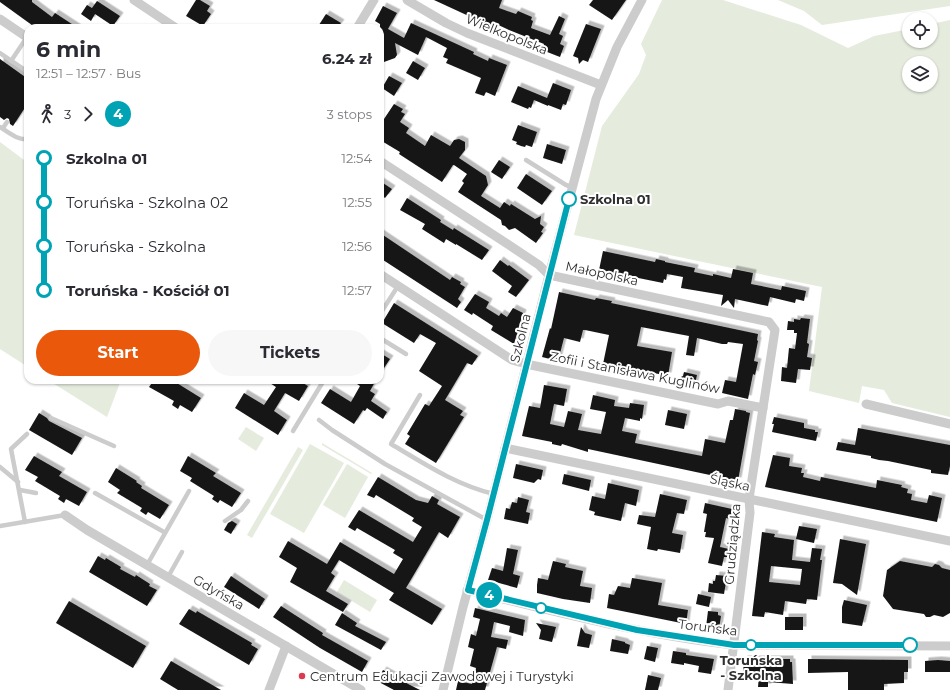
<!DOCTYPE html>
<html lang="en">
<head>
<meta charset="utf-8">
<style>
  :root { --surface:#fff; --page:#f7f7f7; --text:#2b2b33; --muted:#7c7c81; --accent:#ea580c }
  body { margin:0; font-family:Montserrat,sans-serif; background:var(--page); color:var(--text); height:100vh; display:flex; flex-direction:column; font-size:15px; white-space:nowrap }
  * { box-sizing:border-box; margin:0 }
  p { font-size:13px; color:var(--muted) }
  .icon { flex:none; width:22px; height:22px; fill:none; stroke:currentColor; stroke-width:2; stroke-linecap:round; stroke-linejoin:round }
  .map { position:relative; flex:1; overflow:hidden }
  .sheet { position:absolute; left:24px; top:24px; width:360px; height:360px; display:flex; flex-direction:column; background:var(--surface); border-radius:12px; box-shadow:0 1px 3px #0004 }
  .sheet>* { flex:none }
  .badge { padding:0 8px; border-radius:13px; font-size:14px; line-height:26px }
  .tools { position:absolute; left:902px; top:12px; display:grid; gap:8px }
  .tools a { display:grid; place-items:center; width:36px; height:36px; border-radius:50%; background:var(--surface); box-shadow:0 1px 3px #0004; font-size:20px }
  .map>.badge { position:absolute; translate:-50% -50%; box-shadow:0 0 0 2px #fff }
  .legs { display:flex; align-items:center; gap:6px; height:44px; padding:0 12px; font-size:13px }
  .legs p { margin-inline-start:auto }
  .headline { display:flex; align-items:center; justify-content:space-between; height:68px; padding:0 12px }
  h1 { font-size:22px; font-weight:700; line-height:30px }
  .primary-button { display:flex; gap:8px; margin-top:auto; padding:8px 12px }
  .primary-button a { flex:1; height:46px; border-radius:24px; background:var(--accent); color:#fff; font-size:16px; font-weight:700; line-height:46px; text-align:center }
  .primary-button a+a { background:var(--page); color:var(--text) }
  ul { padding:0 12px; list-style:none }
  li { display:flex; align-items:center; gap:14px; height:44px; font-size:15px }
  li i { display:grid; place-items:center; width:6px; height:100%; margin:0 5px; background:currentColor }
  li i::after { content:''; width:10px; height:10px; margin:-5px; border:3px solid; border-radius:50%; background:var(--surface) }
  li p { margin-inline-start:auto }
  li:first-child i { background:linear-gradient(#0000 50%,currentColor 0) }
  li:last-child i { background:linear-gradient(currentColor 50%,#0000 0) }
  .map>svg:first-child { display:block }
  .green { fill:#e5ebdd; fill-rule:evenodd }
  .building { fill:#161616; fill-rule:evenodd; filter:url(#shadow) }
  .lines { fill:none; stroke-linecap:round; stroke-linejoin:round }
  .lane { stroke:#ccc; stroke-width:4.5 }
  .street { stroke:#ccc; stroke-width:9 }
  .line-1-casing { stroke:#fff; stroke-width:9 }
  .line-1 { stroke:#00a3b4; stroke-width:6 }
  .stop-1-dot { fill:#fff; stroke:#00a3b4; stroke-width:2 }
  .poi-dot { fill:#db3b4f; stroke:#fff; stroke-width:1.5 }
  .labels { text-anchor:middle; stroke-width:4; stroke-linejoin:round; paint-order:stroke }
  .street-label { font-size:13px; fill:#2f2f2f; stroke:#fff }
  .stop-label { font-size:13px; font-weight:bold; fill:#2f2f2f; stroke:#fff; text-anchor:start }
  .poi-label { font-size:13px; fill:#2f2f2f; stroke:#fff; text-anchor:start }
</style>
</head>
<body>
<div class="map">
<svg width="950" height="690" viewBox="0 0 950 690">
  <defs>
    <filter id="shadow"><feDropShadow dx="3.5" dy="-3.5" stdDeviation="0" flood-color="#0004"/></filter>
  </defs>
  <rect width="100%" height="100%" fill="#fff"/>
  <g class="green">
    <path d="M662,0H723L801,25L848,48L874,36L909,29V41H931V24L950,20V417L892,403L884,390L862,386L859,403L809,391L822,287L574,235L602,126L639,74L646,55L641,44ZM909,63H931V85H909Z"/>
    <path d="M778,0H950V6L822,25L804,11Z"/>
    <path d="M0,142L28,163V367L0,349Z"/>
    <path d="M48,380H121L107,417Z"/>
    <path d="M246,427L264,438L256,451L238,439Z"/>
    <path d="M322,443L372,473L371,474L322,445Z"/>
    <path d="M310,444L344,463L304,533L270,514Z"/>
    <path d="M298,447L303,450L252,538L247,535Z"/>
    <path d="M347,464L368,477L345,518L323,505Z"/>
    <path d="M344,580L377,600L370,612L337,592Z"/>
  </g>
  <g class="building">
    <path d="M0,0H32V2L52,17L55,13L78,28H36L0,2Z"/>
    <path d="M196,0H200L210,6L207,11L211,14L203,26L186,16Z"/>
    <path d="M434,0H502L499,8L516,14L518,11L532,17L531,20L533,21L531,28L550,35L559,16L565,19L559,34L563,36L560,44L564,46L560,57L542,50L544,44L509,30L492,22L489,29L471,21L473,18Z"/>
    <path d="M593,0H626L612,20L589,5Z"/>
    <path d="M97,1L120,16L113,26L95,14L91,21L81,14L87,5L92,8Z"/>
    <path d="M383,6L397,13L388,29L404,38L411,23L474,52L473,54L488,61L489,58L507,65L495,96L486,92L484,96L475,93L481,78L446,63L448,59L443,57L447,48L426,37L418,55L395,43L397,55L395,58L384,62L380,59V24L375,21Z"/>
    <path d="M326,14L341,23L337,28H317Z"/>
    <path d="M586,24L601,29L588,62L583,60L579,64L578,58L573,56Z"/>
    <path d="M0,59L28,79V103L13,126L10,124L9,119L7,118L4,120L0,117Z"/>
    <path d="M413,61L425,68L418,80L406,73Z"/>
    <path d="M389,76L402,83L394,96L382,88Z"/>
    <path d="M553,83L571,90L566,105L563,104L561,110L548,105V106L534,100L531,108L529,107L528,109L511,102L518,86L547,98Z"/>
    <path d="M394,104L403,109L401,112L405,114L400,122L409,128L406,133L425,146L431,135L450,146L454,140L459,139L465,142V150L459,158L486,176L488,185L481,196L500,208L504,202L510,206L511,204L535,219L541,216L540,224L544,227L541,232L543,233L536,243L515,228L509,230L505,226L502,225L501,220L458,192L464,183L462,181L467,174L454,165H453L442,182L399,154L400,152L380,140V125Z"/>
    <path d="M518,125L537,132L532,147L526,145L525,147L521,146L516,144L517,142L512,140Z"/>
    <path d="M547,144L566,150L562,164L543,158Z"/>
    <path d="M499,160L510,167L502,179L491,172Z"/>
    <path d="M526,174L552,191L542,205L517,188Z"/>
    <path d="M380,181L392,189L385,198L380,194Z"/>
    <path d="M407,198L441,220L440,222L453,230L454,228L489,250L482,260L456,244V245L446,239L444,243L422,229L425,224L400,210Z"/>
    <path d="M380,233L450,280L452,277L461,282L460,284L465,287L458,299L461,302L457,308L380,258Z"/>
    <path d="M603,251L655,262L656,259L665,261V262L695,268L694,272L713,276V274L731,278L733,269L753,273L751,284L781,290L782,286L806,291L804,301L796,299L795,303L770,297L768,306L735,299L734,308L728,300L721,306L723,295L681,288L683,277L667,274L666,280L664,279L663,283L599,270Z"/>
    <path d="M500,260L508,266L509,265L529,280L516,297L508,292L512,286L492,271Z"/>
    <path d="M559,292L595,300L596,298L612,301L611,303L758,334L757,340L758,341L754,361L758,362L755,375L753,374L748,399L722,393L725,380L736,382L743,344L728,342L727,344H722L697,338L694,356L686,355L689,336L641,327L637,346L672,352L668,376L635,369V372L608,367V365L603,364L609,335L585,330H583L580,342L564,338L558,361L542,357L550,328L551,329Z"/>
    <path d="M475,294L489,302L486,308L499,316L501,313L507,317L513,308L523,313L514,344L491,330L493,326L473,313L472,315L464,310Z"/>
    <path d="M394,303L478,356L472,365L467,363L445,400L463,411L460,415L464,417L436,463L405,444L410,436L407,434L425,404L429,406L442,386L419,371L436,343L420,334L414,343L382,323Z"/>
    <path d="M801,318L810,319L807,343L809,344L807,357L812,358L810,370L798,369L796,383L781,381L782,367L787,368L789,348L795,349L797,333H794V330H787L788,321L794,322V319L800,320Z"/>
    <path d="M380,353L390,359L380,374Z"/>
    <path d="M684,372L697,375L694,388L681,385L682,381L679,378L683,376Z"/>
    <path d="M154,380H172L201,398L192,412L180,405L178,409L172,405L174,401L149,387Z"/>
    <path d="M265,380H298L308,386L299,401L285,393L274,411L287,420L278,435L235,408L244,393L264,405L276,387Z"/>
    <path d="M351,380H376L370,391L375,394L371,401L387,412L383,419L367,408L365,411L363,410L354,424L321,403L330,389L351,402L360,386Z"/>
    <path d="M544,385L567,389L564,406L554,404L550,424L564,427L568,411L582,414L578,430L601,434L606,412L590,409L593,395L615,400L614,406L629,408L630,403L644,405L642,419L640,418V421L625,418L622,431L637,434L635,443L702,456L705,439L725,443L730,420H733L735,409L746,411V412L750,413L738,481L588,449V452L562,444L561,446L552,444V442L522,436L529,406L540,408Z"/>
    <path d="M668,410L687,414L684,429L665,425Z"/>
    <path d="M39,413L47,418L49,421L82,438L72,455L29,430Z"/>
    <path d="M774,417L804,423V428L815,430V432H818L816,441L772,432L774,424H772Z"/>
    <path d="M858,428L950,445V466L948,475L931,473V470L888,461L879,460L871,458V456L836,450L838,442L855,445Z"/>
    <path d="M773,455L790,458L789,466L802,468L801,473H804L803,477L820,481L821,477L876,488L877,480L902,485L901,487L908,489L907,493L912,494L911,500L927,503L929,495L942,498L937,522L765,487Z"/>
    <path d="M34,456L62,472L59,476L87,492L79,506L66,499L64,503L58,499L60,496L35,481L38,477L25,470Z"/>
    <path d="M188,456L216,473L213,476L241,493L232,507L220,500L218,503L212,499L214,496L190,481L192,478L180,471Z"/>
    <path d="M516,464L543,470L541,480L538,479L534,483L513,478Z"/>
    <path d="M116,468L137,481L136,482L142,486L141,488L169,505L160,519L148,512L146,515L140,511L142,508L117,493L120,490L108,482Z"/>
    <path d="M564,474L591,480L589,491L562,484Z"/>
    <path d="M378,477L416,500L428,503L432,496L439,500L437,504L460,517L448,538L439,532L406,588L442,609L432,625L389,600L394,593L339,560L331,573L335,576L326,591L348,604L343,612L290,582L297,568L279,557L288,541L327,564L340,542L394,574L403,559L393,553L395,550L357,528L355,531L348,527L359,510L413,542L422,527L412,521L414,518L376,495L374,498L367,495Z"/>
    <path d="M608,483L639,490L636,506L625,503L621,521L594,515L595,512L589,510L592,496L605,499Z"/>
    <path d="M660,494L687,500L684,514L677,513L672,533L683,535L680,553L658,549L657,551L647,549L651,527L637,524L639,515L655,517Z"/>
    <path d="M518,497L529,500L526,512L530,513L528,524L504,519L506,508L510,509L512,502L517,503Z"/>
    <path d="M705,503L732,509L730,519L726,518L720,547L729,549L727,557H724L722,566L708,563L714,538L705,537L706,532H704L707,514L703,513Z"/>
    <path d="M232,521L237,524L231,534L224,530L228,523Z"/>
    <path d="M799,526L817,529L814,543L796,539Z"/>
    <path d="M762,532L775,534L774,537L794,540L792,560L810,562L812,548L822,549L820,560H822L817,600L807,599L806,604L785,601L783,615L765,612L764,617L752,616ZM771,566L802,569L800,585L769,582Z"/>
    <path d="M840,539L866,544L857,595L842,584L833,583Z"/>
    <path d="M507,548L518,550L513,574L520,576L517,588L488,580L492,568L503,571Z"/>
    <path d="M98,556L105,560L106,558L121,567L120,569L135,577L136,575L150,584L149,586L157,590L147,606L89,572Z"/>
    <path d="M553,561L566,564L565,567L583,571L580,586L592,588L590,603L563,599L537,593V585L538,578L548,580Z"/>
    <path d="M900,561L932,567L935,564L939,565L942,568L950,570V613L943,617L934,615L930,617H926L924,614L893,609L883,596L887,570Z"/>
    <path d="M716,575L727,576L724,594L708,592L709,583L713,584V581H715Z"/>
    <path d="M231,576L265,599L259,609L224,587Z"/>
    <path d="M632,578L662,583L658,605L688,610L686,624L607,608L609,594L614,595L618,586L630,588Z"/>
    <path d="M698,594L711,597L709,607L696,604Z"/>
    <path d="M844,600L867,605L862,626L842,623V607Z"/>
    <path d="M69,601L146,646L133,668L56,623Z"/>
    <path d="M281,606L323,633L322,635L368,661L362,672L320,648L273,617Z"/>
    <path d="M475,608L525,620L523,636L509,632L510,626L494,622L491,637L508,640L506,649L497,647L485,690H456L458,681L472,684L476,668L470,666L474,649L468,647L471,634L476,636L480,619L473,617Z"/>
    <path d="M189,609L196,613L197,611L252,643L251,645L258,649L249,665L179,624Z"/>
    <path d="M708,611L718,612V615L721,616L719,629L706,627Z"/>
    <path d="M342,613L357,623L355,626L386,642L381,650L335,625Z"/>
    <rect x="785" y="617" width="18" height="13"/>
    <path d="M536,623L556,627L552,642L539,639L541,630Z"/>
    <path d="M581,627L585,633L592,635L589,648L577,646Z"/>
    <path d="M612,639L625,642V643L630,645L628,654L610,651Z"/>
    <path d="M647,646L658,648L655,662L644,659Z"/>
    <path d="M673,651L686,653V655L714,659L711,674L698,672L699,666L684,663V665L671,663Z"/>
    <path d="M744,659H790V662H792L793,684L768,682V687H758L759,675L743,674Z"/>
    <path d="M808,659L908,660V672H904V683L884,684V690H848V672L808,673Z"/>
    <path d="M938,660L950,661V672H925V661Z"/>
    <path d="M171,661L221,690H178L160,679Z"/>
    <path d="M383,670L410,685L420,690H394L377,681Z"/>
    <path d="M648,675L661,678L658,690H645Z"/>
  </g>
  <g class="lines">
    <g class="lane">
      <path d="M0,53L28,72"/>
      <path d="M11,61L27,37"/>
      <path d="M0,127C8,132 18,141 28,139"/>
      <path d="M3,128L7,122"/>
      <path d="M526,160L566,185L572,187"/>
      <path d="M380,314L398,286"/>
      <path d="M380,338L406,354"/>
      <path d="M420,395L391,444C423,463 456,485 494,494"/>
      <path d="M51,418L114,446"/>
      <path d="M319,420L332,430L385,464L487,520"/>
      <path d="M293,431L324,380"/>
      <path d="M0,467L18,482"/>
      <path d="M20,490L36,493"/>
      <path d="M95,493L164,532"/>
      <path d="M225,521L241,510L248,501"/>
      <path d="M25,522L11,449L27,434"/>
      <path d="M0,526L65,515"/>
      <path d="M147,565L189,491"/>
      <path d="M168,577L182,552"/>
    </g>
    <g class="street">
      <path d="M134,0L176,28"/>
      <path d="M407,0L446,23L467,33L601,85"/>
      <path d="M0,19L28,38"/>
      <path d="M357,28L374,0"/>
      <path d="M380,161L506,243L539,265L549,275L769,322L775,330L749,499L750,513L728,690"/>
      <path d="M380,274L512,360L526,364L718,404L728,401L763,408"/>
      <path d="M866,404L950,424"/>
      <path d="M505,448L950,541"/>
      <path d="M65,515L87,530L361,690"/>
      <path d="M467,590C555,612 644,635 734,645L950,646"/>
      <path d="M269,690L286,646"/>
      <path d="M443,690L463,607L487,520L549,275L596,99L617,47L642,0"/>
    </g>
  </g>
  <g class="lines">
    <defs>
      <path id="line-1" d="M569,199L487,520L468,590L637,630L734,645H910"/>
    </defs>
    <use href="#line-1" class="line-1-casing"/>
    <use href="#line-1" class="line-1"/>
  </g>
  <g class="stop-1-dot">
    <circle cx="569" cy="199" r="7"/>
    <circle cx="541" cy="608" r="5"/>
    <circle cx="751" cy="645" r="5"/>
    <circle cx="910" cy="645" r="7"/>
  </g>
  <circle class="poi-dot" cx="302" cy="676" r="4"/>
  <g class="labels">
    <g class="street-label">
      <text transform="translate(507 34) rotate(22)" y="5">Wielkopolska</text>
      <text transform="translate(602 273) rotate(12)" y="5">Małopolska</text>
      <text transform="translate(520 338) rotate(-76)" y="5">Szkolna</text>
      <text transform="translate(635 372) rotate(11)" y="5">Zofii i Stanisława Kuglinów</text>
      <text transform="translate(730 482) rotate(12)" y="5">Śląska</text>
      <text transform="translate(732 544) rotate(-85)" y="5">Grudziądzka</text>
      <text transform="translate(219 592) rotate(30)" y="5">Gdyńska</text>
      <text transform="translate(708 627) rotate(7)" y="5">Toruńska</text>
    </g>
    <g class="stop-label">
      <text x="580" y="204">Szkolna 01</text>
      <text x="751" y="665" text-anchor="middle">Toruńska<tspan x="751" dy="15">- Szkolna</tspan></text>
    </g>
    <g class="poi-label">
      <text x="310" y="681">Centrum Edukacji Zawodowej i Turystyki</text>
    </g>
  </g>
</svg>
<div class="tools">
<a><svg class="icon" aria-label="locate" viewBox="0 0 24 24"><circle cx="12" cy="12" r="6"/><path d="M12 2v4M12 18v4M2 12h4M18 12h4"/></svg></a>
<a><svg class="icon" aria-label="layers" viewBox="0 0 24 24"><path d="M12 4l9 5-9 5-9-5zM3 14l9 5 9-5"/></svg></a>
</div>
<b class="badge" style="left:489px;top:595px;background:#00a3b4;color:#fff">4</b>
<section class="sheet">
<div class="headline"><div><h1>6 min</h1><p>12:51 – 12:57 · Bus</p></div><b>6.24 zł</b></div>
<div class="legs"><svg class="icon" aria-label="walk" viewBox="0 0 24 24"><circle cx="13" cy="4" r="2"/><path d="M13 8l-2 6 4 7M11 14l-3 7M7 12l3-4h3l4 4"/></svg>3<svg class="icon" aria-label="forward" viewBox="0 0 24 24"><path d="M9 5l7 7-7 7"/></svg><b class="badge" style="background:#00a3b4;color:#fff">4</b><p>3 stops</p></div>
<ul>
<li><i style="color:#00a3b4"></i><b>Szkolna 01</b><p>12:54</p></li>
<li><i style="color:#00a3b4"></i><span>Toruńska - Szkolna 02</span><p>12:55</p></li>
<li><i style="color:#00a3b4"></i><span>Toruńska - Szkolna</span><p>12:56</p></li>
<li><i style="color:#00a3b4"></i><b>Toruńska - Kościół 01</b><p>12:57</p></li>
</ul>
<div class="primary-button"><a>Start</a><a>Tickets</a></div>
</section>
</div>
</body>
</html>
